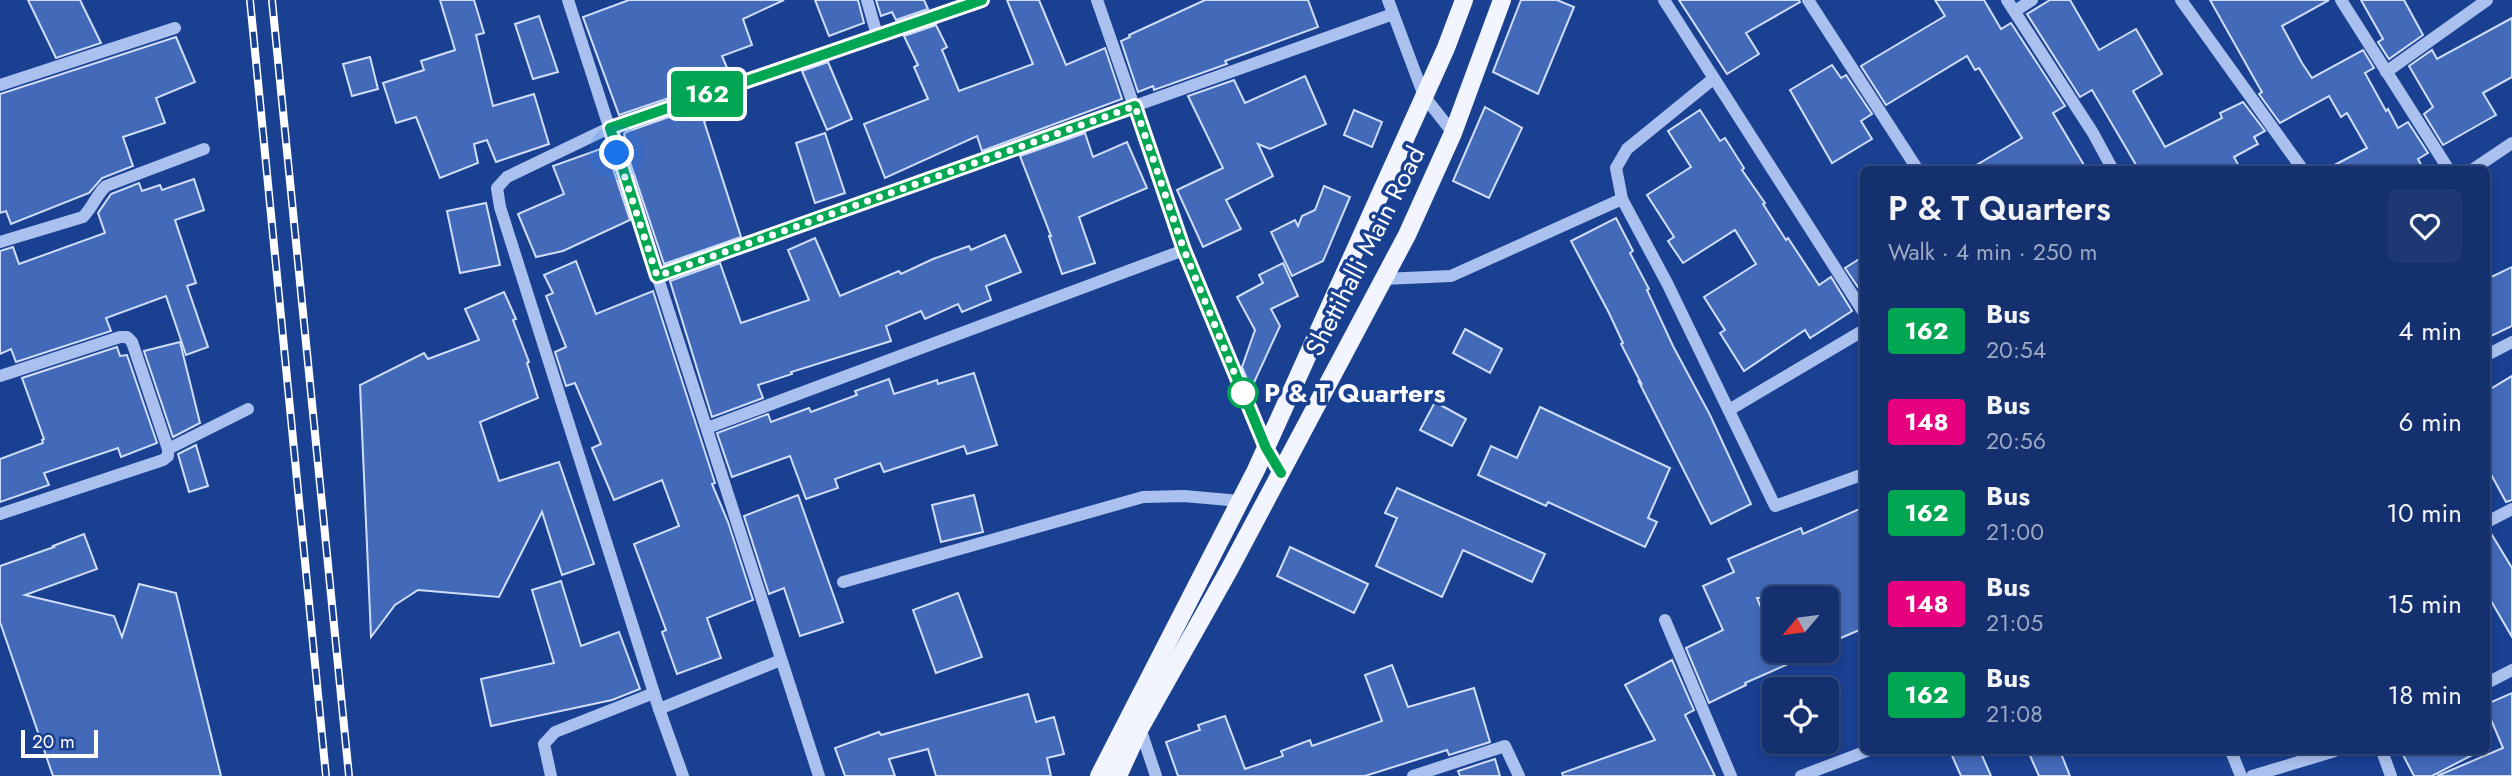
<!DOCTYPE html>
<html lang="en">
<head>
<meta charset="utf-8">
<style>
  :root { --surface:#14306e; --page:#1d3873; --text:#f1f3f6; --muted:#9da9c2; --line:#334b81 }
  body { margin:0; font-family:Jost,sans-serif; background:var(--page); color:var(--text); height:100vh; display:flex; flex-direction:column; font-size:26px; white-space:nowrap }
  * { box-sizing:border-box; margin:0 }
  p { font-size:23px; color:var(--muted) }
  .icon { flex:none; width:38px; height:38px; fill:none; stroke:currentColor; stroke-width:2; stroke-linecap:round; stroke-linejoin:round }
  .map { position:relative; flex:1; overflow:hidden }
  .sheet { position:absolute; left:1860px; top:166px; width:630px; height:588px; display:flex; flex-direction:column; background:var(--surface); border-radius:10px; box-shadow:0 4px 10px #0003,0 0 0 2px var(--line) }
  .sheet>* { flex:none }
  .badge { padding:0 14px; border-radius:5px; font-size:24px; line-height:46px }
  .needle { width:46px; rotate:241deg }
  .controls { position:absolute; left:1762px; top:586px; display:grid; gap:14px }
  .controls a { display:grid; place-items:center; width:77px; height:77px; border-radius:10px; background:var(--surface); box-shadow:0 4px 10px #0003,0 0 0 2px var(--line); font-size:35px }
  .scale { position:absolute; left:21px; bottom:18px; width:77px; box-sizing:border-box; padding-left:7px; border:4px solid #fff; border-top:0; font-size:19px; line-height:24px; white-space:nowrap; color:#fff; -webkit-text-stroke:5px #1a4092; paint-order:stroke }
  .you { position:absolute; width:35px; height:35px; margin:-18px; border:5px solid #fff; border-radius:50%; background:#1a73e8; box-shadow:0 0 0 10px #1a73e833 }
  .map>.badge { position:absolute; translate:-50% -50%; box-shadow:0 0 0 4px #fff }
  .round { display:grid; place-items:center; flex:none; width:74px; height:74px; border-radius:10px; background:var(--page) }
  .summary { display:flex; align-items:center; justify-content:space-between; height:119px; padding:0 28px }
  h1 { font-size:33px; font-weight:600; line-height:52px }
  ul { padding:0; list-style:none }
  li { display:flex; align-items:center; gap:21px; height:91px; padding:0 28px }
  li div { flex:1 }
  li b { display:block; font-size:26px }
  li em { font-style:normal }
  li .badge { min-width:77px; font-weight:700; text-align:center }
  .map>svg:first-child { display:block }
  .building { fill:#4369b9; stroke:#d0defb; stroke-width:2 }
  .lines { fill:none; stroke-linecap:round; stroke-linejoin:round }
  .minor { stroke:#aac1ef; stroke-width:12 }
  .major { stroke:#f2f5ff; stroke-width:18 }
  .rail-casing { stroke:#fff; stroke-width:8 }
  .rail { stroke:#1a4092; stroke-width:5; stroke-dasharray:16; stroke-linecap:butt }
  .line-casing { stroke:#fff; stroke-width:16 }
  .line { stroke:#00a651; stroke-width:10 }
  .walk { stroke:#fff; stroke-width:7; stroke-dasharray:0 12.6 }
  .stop-dot { fill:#fff; stroke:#00a651; stroke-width:3.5 }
  .labels { text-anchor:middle; stroke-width:7; stroke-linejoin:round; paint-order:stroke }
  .street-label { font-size:26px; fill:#fff; stroke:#1a4092 }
  .stop-label { font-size:26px; font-weight:bold; fill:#fff; stroke:#1a4092; text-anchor:start }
</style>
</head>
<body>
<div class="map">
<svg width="2512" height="776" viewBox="0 0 2512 776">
  <rect width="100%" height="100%" fill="#1a4092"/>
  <g class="building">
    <path d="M28,0H80L101,43L56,58Z"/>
    <path d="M440,0H474L484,33L476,35L493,106L534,94L549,144L496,162L487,140L474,144L478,163L440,178L416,117L396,123L383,83L424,70L421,61L455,50Z"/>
    <path d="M629,0H784L743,19L752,45L722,56L731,77L619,115L583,17Z"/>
    <path d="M815,0H858L864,23L829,36Z"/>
    <path d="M876,0H924L928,9L896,20L892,12L881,16Z"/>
    <path d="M1007,0H1039L1066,65L1105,48L1122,99L982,151L977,136L885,178L864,124L928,99L914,67L918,65L904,36L936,25L947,47L942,50L959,91L1033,64Z"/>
    <path d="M1205,0H1308L1318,27L1225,61L1227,64L1154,90L1153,86L1138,92L1121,41L1130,37L1129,35Z"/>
    <path d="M1521,0H1557L1574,7L1538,94L1493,72Z"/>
    <path d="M1679,0H1799L1800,2L1746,33L1759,54L1727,74Z"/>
    <path d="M1935,0H1984L2001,29L2011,23L2065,106L2053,113L2087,170H1968L2022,138L1979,68L1975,70L1967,56L1886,105L1861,66L1945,16Z"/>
    <path d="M2050,0H2070L2099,50L2136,29L2162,74L2133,91L2165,147L2222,118L2220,113L2243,102L2265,131L2254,137L2258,144L2234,157L2241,170H2139L2092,90L2080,97L2027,14Z"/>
    <path d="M2210,0H2329L2282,26L2302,63L2312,78L2363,50L2374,68L2365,73L2386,111L2388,109L2398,128L2408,122L2428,153L2418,159L2424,170H2325L2367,148L2347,113L2341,117L2329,96L2280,123L2259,94L2262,92L2259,87Z"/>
    <path d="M2361,0H2404L2423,35L2389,59L2378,42L2383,39Z"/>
    <path d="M539,16L558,72L533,79L515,24Z"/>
    <path d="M2512,18V77L2483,93L2496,115L2443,145L2424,114L2433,107L2409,66L2432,50L2437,59Z"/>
    <path d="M176,37L195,82L156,98L165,123L123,137L133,166L102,178L89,193L11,224L6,211L0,213V94Z"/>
    <path d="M370,57L378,89L352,96L343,64Z"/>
    <path d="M828,62L852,119L827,130L802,71Z"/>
    <path d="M1832,65L1841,78L1846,75L1872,114L1861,121L1872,139L1832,163L1790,90Z"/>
    <path d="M1305,76L1326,124L1270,149L1258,144L1273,176L1226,200L1241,229L1203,247L1177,190L1223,168L1188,96L1234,80L1245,103Z"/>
    <path d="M737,93L742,106L704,121L741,237L664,264L623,141L626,140L624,134L626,132Z"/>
    <path d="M1485,107L1522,128L1489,198L1453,181Z"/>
    <path d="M1354,110L1382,122L1372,147L1344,135Z"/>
    <path d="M1700,110L1720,141L1725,138L1744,168L1742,170L1765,203L1763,204L1786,240L1788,238L1819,285L1831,277L1852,311L1810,338L1805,330L1744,371L1720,333L1725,330L1704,297L1756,264L1735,230L1683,263L1668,241L1674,237L1647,195L1691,167L1668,131Z"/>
    <path d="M825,133L845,193L815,203L796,143Z"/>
    <path d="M1085,133L1093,157L1127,142L1147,188L1079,217L1095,263L1062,274L1049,236H1051L1020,156Z"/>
    <path d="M606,147L630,220L563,251L536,257L518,214L564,194L553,166Z"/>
    <path d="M194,179L204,210L175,220L196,283L187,286L208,347L186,355L166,296L106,318L111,331L16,362L11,349L0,354V251L13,247L19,264L105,233L98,213L111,194L139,183L142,191L160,185L162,190Z"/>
    <path d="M1324,186L1350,197L1323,261L1292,276L1271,232L1295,220L1298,226L1302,216L1315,210Z"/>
    <path d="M486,203L500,265L460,273L447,211Z"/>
    <path d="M1616,218L1633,251L1630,253L1649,289L1647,290L1673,346L1710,415L1751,504L1711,524L1639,382L1641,383L1621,344L1623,343L1609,313L1571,241Z"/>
    <path d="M1005,235L1021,272L986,286L991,300L962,312L958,304L925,319L921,311L886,326L891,341L791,372L792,374L758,385L763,398L712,417L670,281L720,263L741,323L809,300L788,250L815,238L840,296L899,271L901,274L933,259L969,246L971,250Z"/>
    <path d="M1864,256V296L1845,268Z"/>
    <path d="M576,261L596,314L653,291L715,483L712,484L728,522L753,600L707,618L721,658L677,674L662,632L666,630L634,544L679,526L662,480L614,500L592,448L601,444L575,383L566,386L555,352L566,347L546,296L553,293L544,275Z"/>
    <path d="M1283,263L1298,296L1271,309L1280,326L1251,389L1242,367L1255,330L1237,297L1263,283L1259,275Z"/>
    <path d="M2512,267V326L2487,338V279Z"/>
    <path d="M504,292L516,319L513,320L529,362L527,363L538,398L480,422L499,481L559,462L594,564L562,575L542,512L499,597L418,590L395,605L371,637L360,385L424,353L428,359L479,340L465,309Z"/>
    <path d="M1465,329L1502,349L1490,373L1453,353Z"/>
    <path d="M180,342L200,423L173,437L144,351Z"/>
    <path d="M117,347L120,356L127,355L157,443L121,457L118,448L44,473L49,485L0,502V459L43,443L42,440L44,439L22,378Z"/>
    <path d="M974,373L997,445L967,454L964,446L884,472L880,463L835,479L838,488L806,499L790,456L732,477L717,433L768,414L771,422L809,408L811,412L857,395L855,391L889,379L894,394L937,380L938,384Z"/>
    <path d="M2512,376V500L2506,502L2487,467V391Z"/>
    <path d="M1435,402L1466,419L1452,446L1420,430Z"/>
    <path d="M1540,407L1670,468L1648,518L1657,522L1645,547L1548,502L1546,506L1478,475L1491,446L1517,458Z"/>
    <path d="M196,445L208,486L189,492L178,454Z"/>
    <path d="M1397,488L1545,554L1532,582L1463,550L1442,597L1376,566L1397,518L1385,513Z"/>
    <path d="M798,495L843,622L800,636L784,588L769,594L744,516Z"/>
    <path d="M974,495L983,532L941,542L932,505Z"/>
    <path d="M1864,507V628L1827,644V598H1757L1774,639V651H1780L1786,665L1745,683L1746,685L1709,703L1686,648L1723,630L1703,586L1734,572L1728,559L1801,528L1803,534Z"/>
    <path d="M2489,530L2512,568V637L2487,594V531Z"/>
    <path d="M84,534L97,569L25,595L114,616L122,637L139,584L176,593L221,776H53L0,622V566L54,547L53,546Z"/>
    <path d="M1290,547L1368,584L1354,613L1277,576Z"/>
    <path d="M561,581L581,646L619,632L640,689L612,700L491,726L481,679L554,663L532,590Z"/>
    <path d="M958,593L982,657L936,673L913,610Z"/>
    <path d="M1672,660L1694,710L1685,715L1715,776H1563L1562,773L1655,740L1625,685Z"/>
    <path d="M1392,665L1408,707L1474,688L1490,742L1449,755L1447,750L1365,776H1178L1166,742L1200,730L1198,725L1225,716L1245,769L1283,756L1281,751L1310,740L1312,746L1382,721L1365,675Z"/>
    <path d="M2512,693V776H2437L2503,748L2487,710V704Z"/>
    <path d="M1028,694L1036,722L1054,717L1064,754L1047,758L1051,776H936L928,749L889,759L895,776H845L835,748L879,732L881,735Z"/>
    <path d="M1950,751H1980L1991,776H1961Z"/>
    <path d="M2028,751H2060L2070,776H2039Z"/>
    <path d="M2401,751H2480L2432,776H2414Z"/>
    <path d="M1495,759L1500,776H1460L1458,771Z"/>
  </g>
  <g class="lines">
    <g class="minor">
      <path d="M568,0L819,776"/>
      <path d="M867,0L877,35"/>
      <path d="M1097,0L1184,250L1266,448L1281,473"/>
      <path d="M1388,0L1424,96L1453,133"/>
      <path d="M1664,0L1864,313"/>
      <path d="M1808,0L1918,170"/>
      <path d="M2007,0L2093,133L2113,170"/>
      <path d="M2181,0L2303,170"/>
      <path d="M2341,0L2449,170"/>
      <path d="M2015,11L2032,0"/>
      <path d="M2386,72L2487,0"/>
      <path d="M1713,79L1627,149L1616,168L1622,199L1667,283L1775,506L1864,474"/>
      <path d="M0,85L175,28"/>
      <path d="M2472,170L2512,143"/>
      <path d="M0,242L83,217C93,207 96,195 106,186L204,149"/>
      <path d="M657,276L1393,14"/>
      <path d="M1383,279L1451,276L1622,199"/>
      <path d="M2487,355L2512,342"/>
      <path d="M0,376L120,337H127L132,342L168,449V456L163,460L0,514"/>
      <path d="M1729,410L1864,330"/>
      <path d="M707,428L1184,250"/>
      <path d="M168,449L248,409"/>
      <path d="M2487,522L2512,509"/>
      <path d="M843,582L1143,497L1184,496L1240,501"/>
      <path d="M1665,620L1731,776"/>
      <path d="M2487,683L2512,670"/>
      <path d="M659,709L781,660"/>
      <path d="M1140,728L1156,776"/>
      <path d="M2231,751L2241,776"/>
      <path d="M2382,751L2391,776"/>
      <path d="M551,776L544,744L555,732L654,693"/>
      <path d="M683,776L659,709L500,207L497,188L507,177L609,128L982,0"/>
      <path d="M1413,776L1505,746L1519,776"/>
      <path d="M1801,776L1867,751"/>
      <path d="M2252,776L2335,751"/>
    </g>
    <g class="major">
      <path d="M1099,776L1256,470L1446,48L1464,0"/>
      <path d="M1118,776L1140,728L1229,570L1407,235L1453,133L1502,0"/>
    </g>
    <defs>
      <g id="rail">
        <path d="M250,0L326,776"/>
        <path d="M272,0L349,776"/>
      </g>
    </defs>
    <use href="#rail" class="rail-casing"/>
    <use href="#rail" class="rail"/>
  </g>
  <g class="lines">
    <defs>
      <path id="line" d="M982,0L610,128L657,276L1135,106L1184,250L1266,448L1281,473"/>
    </defs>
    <use href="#line" class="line-casing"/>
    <use href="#line" class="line"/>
    <path class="walk" d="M617,153L657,276L1135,106L1184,250L1245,399L1243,393"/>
  </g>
  <circle class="stop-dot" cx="1243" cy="393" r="14"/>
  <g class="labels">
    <g class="street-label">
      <text transform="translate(1365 251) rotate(-63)" y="9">Shettihalli Main Road</text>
    </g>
    <g class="stop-label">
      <text x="1264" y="402">P &amp; T Quarters</text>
    </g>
  </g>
</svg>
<div class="controls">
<a><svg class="needle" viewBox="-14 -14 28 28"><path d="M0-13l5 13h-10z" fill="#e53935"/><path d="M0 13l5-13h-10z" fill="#9da9c2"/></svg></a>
<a><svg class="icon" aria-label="locate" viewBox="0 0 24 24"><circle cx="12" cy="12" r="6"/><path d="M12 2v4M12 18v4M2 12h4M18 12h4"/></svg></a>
</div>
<div class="scale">20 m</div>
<div class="you" style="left:617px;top:153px"></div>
<b class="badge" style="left:707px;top:94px;background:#00a651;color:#fff">162</b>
<section class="sheet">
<div class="summary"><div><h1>P &amp; T Quarters</h1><p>Walk · 4 min · 250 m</p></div><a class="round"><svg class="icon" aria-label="heart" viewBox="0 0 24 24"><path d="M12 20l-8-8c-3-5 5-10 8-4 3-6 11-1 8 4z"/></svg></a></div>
<ul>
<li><span class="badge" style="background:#00a651;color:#fff">162</span><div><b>Bus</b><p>20:54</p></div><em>4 min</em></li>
<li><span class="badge" style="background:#e6007e;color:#fff">148</span><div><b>Bus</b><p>20:56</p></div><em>6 min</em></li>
<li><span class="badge" style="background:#00a651;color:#fff">162</span><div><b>Bus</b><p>21:00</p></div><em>10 min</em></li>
<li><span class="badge" style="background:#e6007e;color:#fff">148</span><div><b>Bus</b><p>21:05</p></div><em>15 min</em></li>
<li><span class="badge" style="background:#00a651;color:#fff">162</span><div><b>Bus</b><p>21:08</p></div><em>18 min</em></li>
</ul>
</section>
</div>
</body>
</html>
